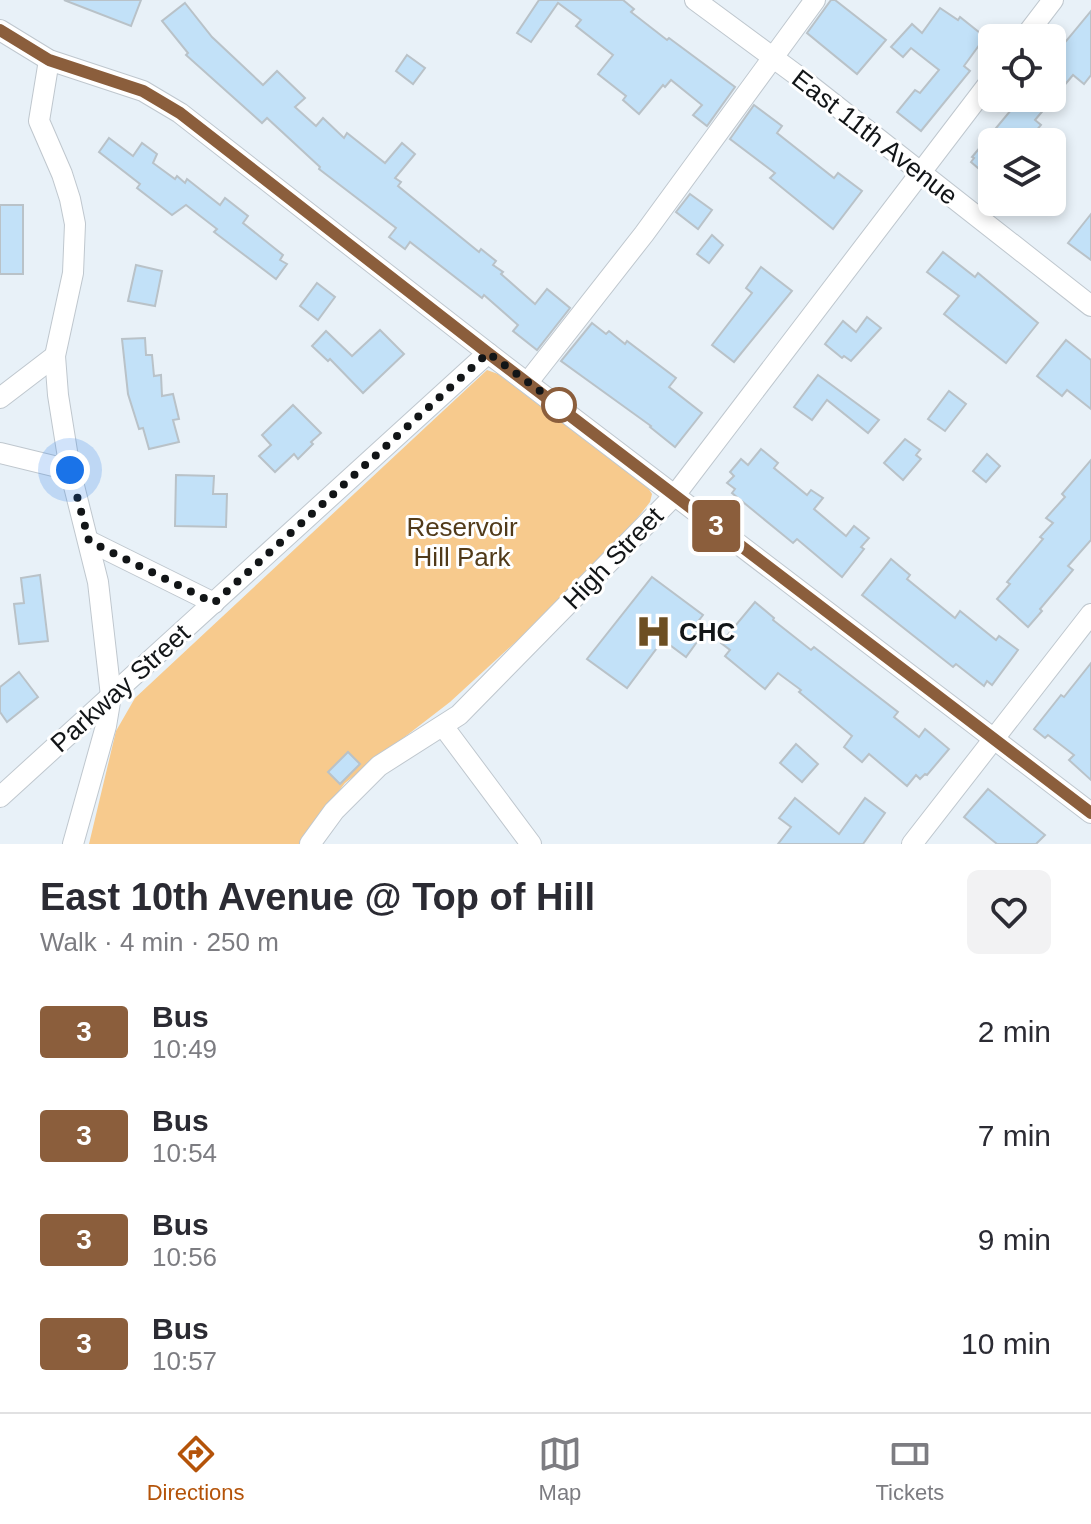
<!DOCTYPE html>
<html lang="en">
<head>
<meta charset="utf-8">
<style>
  :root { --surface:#fff; --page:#f2f2f3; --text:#2b2b33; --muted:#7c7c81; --line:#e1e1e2; --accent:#b45309 }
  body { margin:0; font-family:Arial,sans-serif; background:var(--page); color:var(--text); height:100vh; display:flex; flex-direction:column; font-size:30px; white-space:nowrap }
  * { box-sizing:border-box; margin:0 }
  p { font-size:26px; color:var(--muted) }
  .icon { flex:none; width:44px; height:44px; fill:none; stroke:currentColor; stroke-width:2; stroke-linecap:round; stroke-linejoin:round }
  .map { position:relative; height:844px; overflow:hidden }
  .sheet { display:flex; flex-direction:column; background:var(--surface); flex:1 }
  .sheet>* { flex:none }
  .badge { padding:0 16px; border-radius:6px; font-size:28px; line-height:52px }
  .buttons { position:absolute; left:978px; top:24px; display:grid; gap:16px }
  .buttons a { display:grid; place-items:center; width:88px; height:88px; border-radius:12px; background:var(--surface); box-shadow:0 4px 12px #0003; font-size:40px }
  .you { position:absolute; width:40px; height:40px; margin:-20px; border:6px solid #fff; border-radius:50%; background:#1a73e8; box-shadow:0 0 0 12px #1a73e833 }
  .map>.badge { position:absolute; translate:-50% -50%; box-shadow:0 0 0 4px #fff }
  .round { display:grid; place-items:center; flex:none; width:84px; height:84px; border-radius:12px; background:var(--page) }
  .headline { display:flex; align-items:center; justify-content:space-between; height:136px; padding:0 40px }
  h1 { font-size:38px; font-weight:600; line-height:60px }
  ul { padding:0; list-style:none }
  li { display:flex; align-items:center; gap:24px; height:104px; padding:0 40px }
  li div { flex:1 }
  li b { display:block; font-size:30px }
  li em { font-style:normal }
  li .badge { min-width:88px; font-weight:700; text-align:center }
  .dock { display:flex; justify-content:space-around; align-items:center; height:112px; border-top:2px solid var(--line); background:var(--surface); font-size:22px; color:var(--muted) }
  .dock a { display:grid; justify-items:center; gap:4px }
  .dock .on { color:var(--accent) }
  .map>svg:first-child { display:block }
  .green { fill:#f7ca8d }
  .building { fill:#c2e1f8; stroke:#b9c2c8; stroke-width:2 }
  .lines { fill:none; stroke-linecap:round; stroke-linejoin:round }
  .street-casing { stroke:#bfc7ce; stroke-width:22 }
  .street { stroke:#fff; stroke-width:20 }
  .line-casing { stroke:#fff; stroke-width:18 }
  .line { stroke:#8b5e3c; stroke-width:12 }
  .walk { stroke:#121517; stroke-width:8; stroke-dasharray:0 14.4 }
  .stop-dot { fill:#fff; stroke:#8b5e3c; stroke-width:4 }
  .labels { text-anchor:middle; stroke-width:6; stroke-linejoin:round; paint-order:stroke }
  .street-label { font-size:26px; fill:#121517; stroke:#fff }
  .park-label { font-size:26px; fill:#513a19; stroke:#fff }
  .poi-label { font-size:26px; font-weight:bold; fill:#121517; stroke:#fff; text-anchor:start }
</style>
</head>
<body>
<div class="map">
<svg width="1091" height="844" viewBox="0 0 1091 844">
  <rect width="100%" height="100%" fill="#e8f1f8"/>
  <path class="green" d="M487,370L498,374L648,488L652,494L650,502L617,544L544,616L450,702L345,783L299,844H89L116,731L135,698Z"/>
  <g class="building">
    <path d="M64,0H141L131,26Z"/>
    <path d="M539,0H623L634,9L631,12L667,40L669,38L735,87L707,126L693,115L702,105L671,80L665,87L663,85L639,114L623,100L626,96L598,74L613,55L576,26L581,20L558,3L531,42L517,33Z"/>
    <path d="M831,0H835L886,40L857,74L807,33Z"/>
    <path d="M185,3L212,37L263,85L277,71L305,98L295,107L316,126L323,118L344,138L347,133L385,163L402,143L415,154L395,178L401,182L398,186L479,252L481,249L496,261L493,265L503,272L501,274L535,304L547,289L570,308L537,350L513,331L518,325L484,295L482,298L410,242L405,249L389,237L396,228L319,169L320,167L267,118L262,123L186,55L188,53L162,21Z"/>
    <path d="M940,8L958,20L960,17L985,37L964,66L970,71L921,131L897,112L915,90L920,93L939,70L911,48L903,57L891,47L912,24L922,33Z"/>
    <path d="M1091,11V75L1084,84L1073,75L1035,120L1041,125L1027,142H992V180L971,162L974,158L972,157L1021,98H1052V58Z"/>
    <path d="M407,55L425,68L413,84L396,71Z"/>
    <path d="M754,105L782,126L777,133L834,178L838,173L862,191L833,229L770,178L775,173L730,139Z"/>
    <path d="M109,138L133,156L142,143L157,154L153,163L175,179L177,176L185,183L187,179L220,205L225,198L248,216L243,223L283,255L280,260L287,264L276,279L214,232L217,229L186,205L172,215L137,188L140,184L99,152Z"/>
    <path d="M690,194L712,210L698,229L676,212Z"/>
    <rect x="0" y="205" width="23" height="69"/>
    <path d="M1091,214V260L1068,243Z"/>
    <path d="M712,235L723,245L709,263L697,254Z"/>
    <path d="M943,252L975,277L978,273L1038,323L1006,363L944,314L959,296L927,272Z"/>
    <path d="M136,265L162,271L155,306L128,301Z"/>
    <path d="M761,267L792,291L734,362L712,345L752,293L746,288Z"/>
    <path d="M317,283L335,297L318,320L300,306Z"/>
    <path d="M867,317L881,328L851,361L844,356L842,358L825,344L843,321L856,332Z"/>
    <path d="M592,323L606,334L609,331L625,344L627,341L676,378L669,387L702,413L675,447L650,427L651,426L561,361Z"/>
    <path d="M380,330L404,354L363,393L330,359L328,361L312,346L326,331L352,356Z"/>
    <path d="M145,338L146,355H152L154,376L161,375L162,396L173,394L179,419L173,420L179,442L149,449L143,428L139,429L128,394L122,339Z"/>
    <path d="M1066,340L1091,360V409L1067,390L1062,396L1037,376Z"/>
    <path d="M818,375L879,420L868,433L827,400L812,420L794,407Z"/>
    <path d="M949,391L966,404L945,431L928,419Z"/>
    <path d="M293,405L321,433L311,442L313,444L298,459L294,454L275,472L259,456L271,445L262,435Z"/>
    <path d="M905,439L920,450L916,455L921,459L903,480L884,463Z"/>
    <path d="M761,449L778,463L774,468L807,495L811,490L823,498L814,509L846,536L854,526L869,538L861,547L864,549L842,577L797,539L793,543L732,493L735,489L727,483L734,476L730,472L741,459L748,465Z"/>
    <path d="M987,454L1000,466L986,482L973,471Z"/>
    <path d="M1091,460V540L1068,566L1073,570L1040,609L1042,611L1028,627L997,599L1010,584L1007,582L1043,539L1040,537L1053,523L1046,518L1065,497L1062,494Z"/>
    <path d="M176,475L214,476L213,494H227L226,527L175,526Z"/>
    <path d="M891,559L910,575L907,579L955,618L960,611L996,640L999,636L1018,650L992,685L987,681L984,686L956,664L953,667L862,595Z"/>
    <path d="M40,575L48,641L19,644L14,604L24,603L21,578Z"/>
    <path d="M652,577L703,615L693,628L702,635L686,657L663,640L627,688L587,659Z"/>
    <path d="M755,602L774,618L773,620L811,650L814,647L898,712L894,717L919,737L925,729L949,749L927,775L925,774L920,779L916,775L907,786L869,754L862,762L844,747L852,736L799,692L801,690L778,673L765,689L725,656L730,650L721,643Z"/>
    <path d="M1091,663V780L1069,760L1074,755L1048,735L1045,738L1034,729L1061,695L1064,697Z"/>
    <path d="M19,672L38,697L7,722L0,712V687Z"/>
    <path d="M796,744L818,764L802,782L780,763Z"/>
    <path d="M348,752L360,764L340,784L328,772Z"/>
    <path d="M988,789L1045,835L1036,844H997L964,817Z"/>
    <path d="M795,798L839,834L865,798L885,813L863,844H778L791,827L779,818Z"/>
  </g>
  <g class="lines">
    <defs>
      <g id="street">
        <path d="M695,0L802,79L1091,306"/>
        <path d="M0,30L49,60L143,91L180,113L488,353L1091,813"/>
        <path d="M1024,38L1053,0"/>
        <path d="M49,60L39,121L62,174L70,199L75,224L73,273L55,356L58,395L70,470L98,582L111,696L106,726L73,844"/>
        <path d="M528,382L644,234L815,0"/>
        <path d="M0,398L55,356"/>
        <path d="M0,453L70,470"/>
        <path d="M89,541L214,603"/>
        <path d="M443,726L531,844"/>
        <path d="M0,797L488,353"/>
        <path d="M310,844L334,811L379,766L459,715L675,495L992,79"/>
        <path d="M912,844L1091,614"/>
      </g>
    </defs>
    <use href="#street" class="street-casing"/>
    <use href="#street" class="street"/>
  </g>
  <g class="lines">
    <defs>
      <path id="line" d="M0,30L49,60L143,91L180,113L488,353L1091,813"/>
    </defs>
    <use href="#line" class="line-casing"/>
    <use href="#line" class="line"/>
    <path class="walk" d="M70,470L89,541L214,603L488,353L559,405"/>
  </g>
  <defs>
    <symbol id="hospital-bare" viewBox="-9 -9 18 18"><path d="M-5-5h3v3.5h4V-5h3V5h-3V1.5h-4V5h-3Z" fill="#6d4f23" stroke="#fff" stroke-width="2.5" paint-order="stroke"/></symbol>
  </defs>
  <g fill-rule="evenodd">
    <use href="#hospital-bare" x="628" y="606" width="51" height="51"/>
  </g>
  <circle class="stop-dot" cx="559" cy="405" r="16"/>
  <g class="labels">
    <g class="street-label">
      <text transform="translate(875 137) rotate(38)" y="9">East 11th Avenue</text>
      <text transform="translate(613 558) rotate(-46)" y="9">High Street</text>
      <text transform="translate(120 688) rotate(-42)" y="9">Parkway Street</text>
    </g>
    <g class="park-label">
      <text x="462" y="536">Reservoir<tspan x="462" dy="30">Hill Park</tspan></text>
    </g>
    <g class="poi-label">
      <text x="679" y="641">CHC</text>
    </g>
  </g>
</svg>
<div class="buttons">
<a><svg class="icon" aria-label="locate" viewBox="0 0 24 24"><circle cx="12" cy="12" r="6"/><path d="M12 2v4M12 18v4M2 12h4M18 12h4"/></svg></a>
<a><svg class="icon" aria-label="layers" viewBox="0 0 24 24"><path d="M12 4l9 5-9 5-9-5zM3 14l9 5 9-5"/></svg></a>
</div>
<div class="you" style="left:70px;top:470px"></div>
<b class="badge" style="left:716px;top:526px;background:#8b5e3c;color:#fff">3</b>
</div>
<section class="sheet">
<div class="headline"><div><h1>East 10th Avenue @ Top of Hill</h1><p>Walk · 4 min · 250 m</p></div><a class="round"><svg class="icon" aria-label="heart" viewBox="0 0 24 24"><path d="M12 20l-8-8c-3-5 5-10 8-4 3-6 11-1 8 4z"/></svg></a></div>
<ul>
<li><span class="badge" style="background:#8b5e3c;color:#fff">3</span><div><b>Bus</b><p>10:49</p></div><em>2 min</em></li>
<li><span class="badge" style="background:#8b5e3c;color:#fff">3</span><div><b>Bus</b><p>10:54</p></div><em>7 min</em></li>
<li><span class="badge" style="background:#8b5e3c;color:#fff">3</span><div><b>Bus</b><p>10:56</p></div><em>9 min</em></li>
<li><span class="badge" style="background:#8b5e3c;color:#fff">3</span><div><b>Bus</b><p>10:57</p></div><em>10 min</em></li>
</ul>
</section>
<nav class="dock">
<a class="on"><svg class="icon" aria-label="directions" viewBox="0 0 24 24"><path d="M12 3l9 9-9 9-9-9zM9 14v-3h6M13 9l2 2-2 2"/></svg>Directions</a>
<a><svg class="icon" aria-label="map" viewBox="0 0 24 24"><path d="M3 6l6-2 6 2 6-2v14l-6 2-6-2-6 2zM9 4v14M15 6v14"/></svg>Map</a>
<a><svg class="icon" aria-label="tickets" viewBox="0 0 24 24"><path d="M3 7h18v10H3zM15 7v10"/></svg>Tickets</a>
</nav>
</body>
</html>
